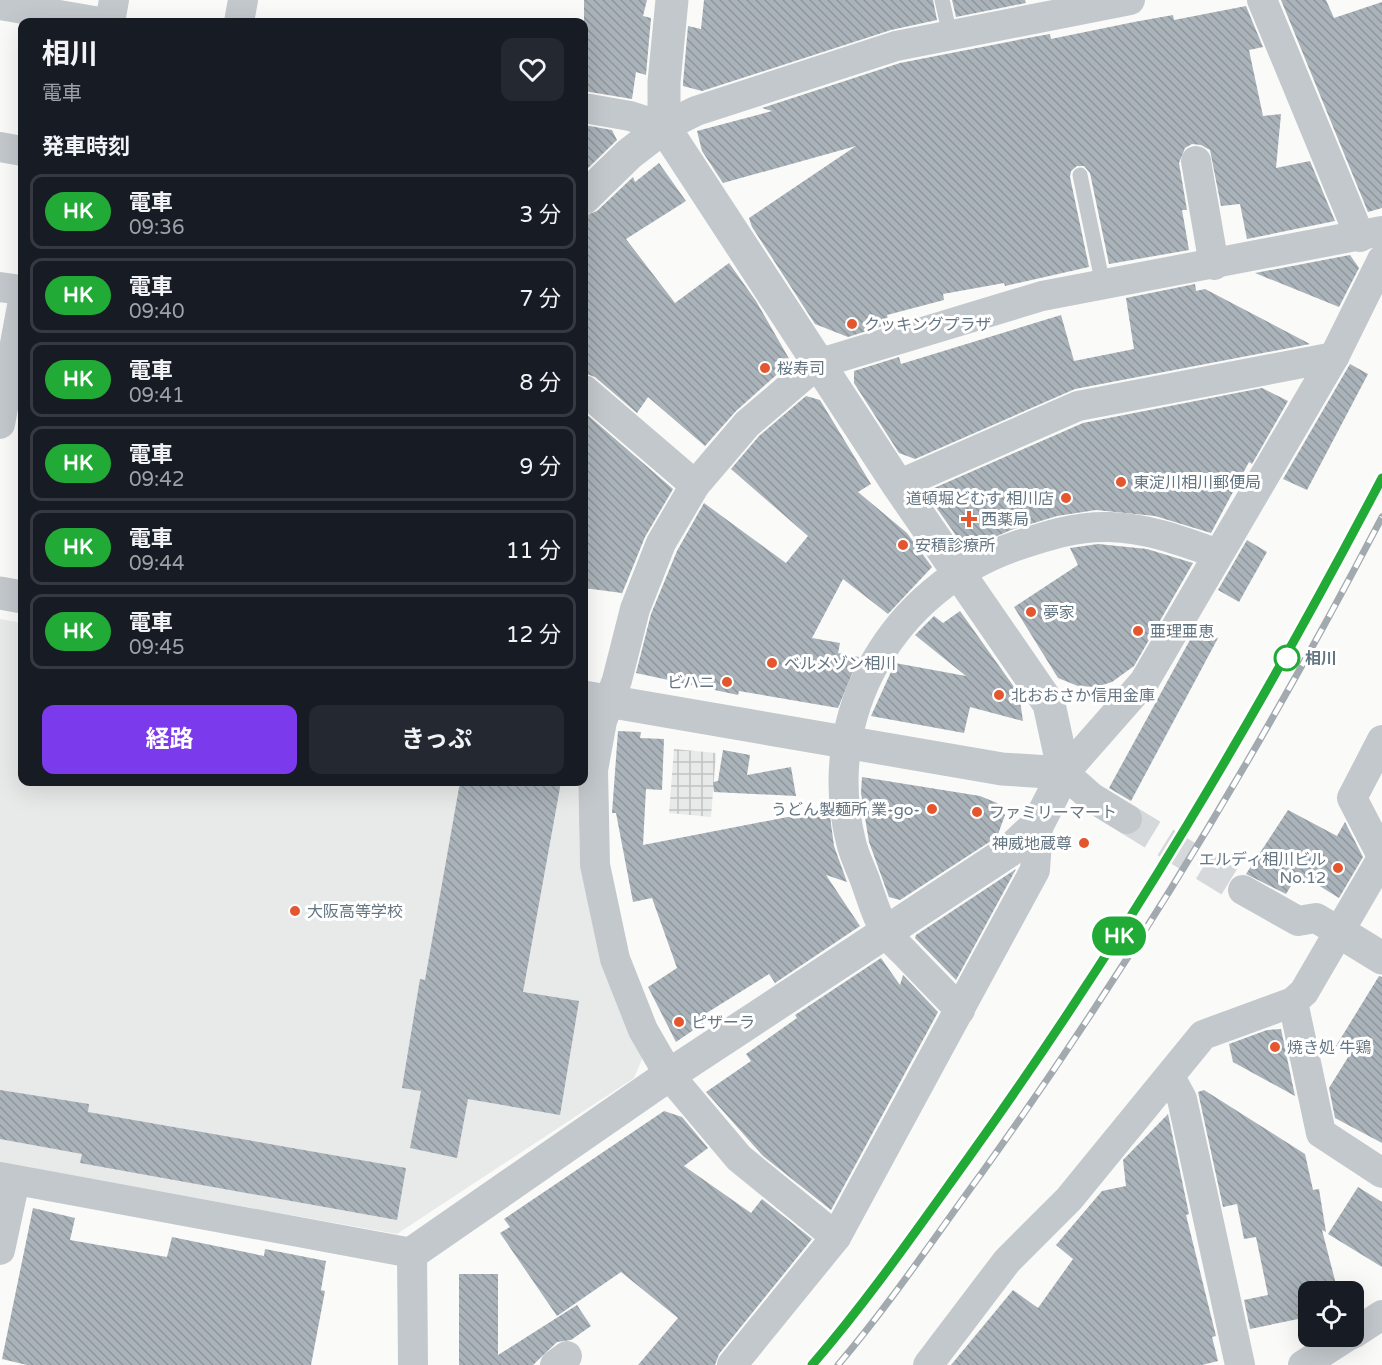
<!DOCTYPE html>
<html lang="ja">
<head>
<meta charset="utf-8">
<style>
  :root { --surface:#171b24; --page:#242831; --text:#f1f3f6; --muted:#9ea1a6; --line:#363941; --accent:#7c3aed }
  body { margin:0; font-family:"Varela Round","Noto Sans JP",sans-serif; background:var(--page); color:var(--text); height:100vh; display:flex; flex-direction:column; font-size:22px; white-space:nowrap }
  * { box-sizing:border-box; margin:0 }
  p { font-size:20px; color:var(--muted) }
  .icon { flex:none; width:33px; height:33px; fill:none; stroke:currentColor; stroke-width:2; stroke-linecap:round; stroke-linejoin:round }
  .map { position:relative; flex:1; overflow:hidden }
  .details { position:absolute; left:18px; top:18px; width:570px; height:768px; display:flex; flex-direction:column; background:var(--surface); border-radius:12px; box-shadow:0 6px 24px #0002 }
  .details>* { flex:none }
  .badge { padding:0 12px; border-radius:20px; font-size:21px; line-height:39px }
  .fabs { position:absolute; left:1298px; top:1281px; display:grid; gap:12px }
  .fabs a { display:grid; place-items:center; width:66px; height:66px; border-radius:12px; background:var(--surface); box-shadow:0 6px 24px #0002; font-size:30px }
  .map>.badge { position:absolute; translate:-50% -50%; box-shadow:0 0 0 3px #fff }
  h2 { padding:0 24px; font-size:22px; line-height:54px }
  .round { display:grid; place-items:center; flex:none; width:63px; height:63px; border-radius:12px; background:var(--page) }
  .summary { display:flex; align-items:center; justify-content:space-between; height:102px; padding:0 24px }
  h1 { font-size:28px; font-weight:700; line-height:45px }
  .action { display:flex; gap:12px; margin-top:auto; padding:12px 24px }
  .action a { flex:1; height:69px; border-radius:12px; background:var(--accent); color:#fff; font-size:24px; font-weight:700; line-height:69px; text-align:center }
  .action a+a { background:var(--page); color:var(--text) }
  ul { padding:0; list-style:none }
  li { display:flex; align-items:center; gap:18px; height:75px; margin:0 12px 9px; padding:0 12px; border:3px solid var(--line); border-radius:12px }
  li div { flex:1 }
  li b { display:block; font-size:22px }
  li em { font-style:normal }
  li .badge { min-width:66px; font-weight:700; text-align:center }
  .map>svg:first-child { display:block }
  .built { fill:#e8e9e9 }
  .industrial { fill:url(#industrial-grid) }
  .building { fill:url(#building-back-hatch) }
  .lines { fill:none; stroke-linecap:round; stroke-linejoin:round }
  .minor-tunnel { stroke:#d5d9db; stroke-width:30; stroke-dasharray:30 15; stroke-linecap:butt }
  .service { stroke:#c3c8cc; stroke-width:15 }
  .minor { stroke:#c3c8cc; stroke-width:30 }
  .tertiary { stroke:#c3c8cc; stroke-width:33 }
  .rail-casing { stroke:#a2aab0; stroke-width:7 }
  .rail { stroke:#fff; stroke-width:4.5; stroke-dasharray:14; stroke-linecap:butt }
  .line-casing { stroke:#fff; stroke-width:14 }
  .line { stroke:#21ab36; stroke-width:9 }
  .poi-dot { fill:#e4572e; stroke:#fff; stroke-width:2 }
  .stop-dot { fill:#fff; stroke:#21ab36; stroke-width:3 }
  .labels { text-anchor:middle; stroke-width:6; stroke-linejoin:round; paint-order:stroke }
  .poi-label { font-size:16px; fill:#657683; stroke:#fff; text-anchor:start }
  .stop-label { font-size:16px; font-weight:bold; fill:#657683; stroke:#fff; text-anchor:start }
</style>
</head>
<body>
<div class="map">
<svg width="1382" height="1365" viewBox="0 0 1382 1365">
  <defs>
    <pattern id="industrial-grid" width="8" height="8" patternUnits="userSpaceOnUse" patternTransform="scale(1.5)"><rect width="8" height="8" fill="#e8e9e9"/><path d="M0 4h8M4 0v8" fill="none" stroke="#c0c1c2"/></pattern>
    <pattern id="building-back-hatch" width="6" height="6" patternUnits="userSpaceOnUse" patternTransform="scale(1.5)"><rect width="6" height="6" fill="#aab3b9"/><path d="M-1 5l2 2M0 0l6 6M5-1l2 2" fill="none" stroke="#8e969c"/></pattern>
  </defs>
  <rect width="100%" height="100%" fill="#fafaf8"/>
  <path class="built" d="M0,619L22,623V782H578L580,863L600,960L643,1057L634,1078L397,1234L0,1163Z"/>
  <path class="industrial" d="M674,749L716,753L711,817L669,813Z"/>
  <g class="building">
    <path d="M584,0H647L643,16L651,18L646,75L636,72L632,99L584,91Z"/>
    <path d="M704,0H933L937,20L891,30L702,91L683,86V83L688,26L701,29Z"/>
    <path d="M952,0H1025L1026,3L956,17Z"/>
    <path d="M1281,0H1326L1334,18L1382,2V208L1368,212Z"/>
    <path d="M1246,6L1263,47L1249,50L1263,116L1281,114L1276,168L1310,161L1335,221L1247,239L1240,204L1221,206L1210,150L1201,145L1192,144L1185,148L1179,163L1187,210H1182L1189,250L1109,264L1090,173L1084,166H1077L1071,171L1070,177L1089,267L1005,286L1004,283L943,294L944,300L887,315L889,324L848,337L815,324L752,227L749,218L856,146L723,183L702,151L697,131L772,111L762,108L900,63L1033,37L1050,34L1051,39L1134,22L1173,15L1174,20Z"/>
    <path d="M584,125L612,130L617,140L584,172Z"/>
    <path d="M659,163L686,201L626,239L675,303L729,263L756,301L791,362L736,411L705,446L648,397L637,413L595,377L584,373V216L597,211L633,177L635,182Z"/>
    <path d="M1350,255L1359,268L1339,307L1255,273Z"/>
    <path d="M1195,284L1196,291L1205,289L1310,344L1075,389L915,459L899,453L854,383V371L899,357L901,364L1061,315L1074,361L1134,349L1126,298Z"/>
    <path d="M1350,364L1368,374L1307,490L1283,479Z"/>
    <path d="M1262,388L1288,401L1252,464L1249,462L1211,533L1155,516L1096,510L1057,516L1011,530L981,543L962,544L931,500L934,488L1083,423Z"/>
    <path d="M806,396L820,400L871,484L858,492L907,533L932,567L888,614L843,579L812,638L840,643L838,653L859,657L838,708L739,691L738,695L636,673L651,614L677,551L704,503L786,563L808,536L731,469L759,436Z"/>
    <path d="M584,412L673,489L645,537L621,596L622,593L584,588Z"/>
    <path d="M1247,540L1267,552L1239,602L1218,590Z"/>
    <path d="M1098,544L1147,549L1193,563L1134,666L1112,682L1096,687L1078,686L1058,678L1014,607L1078,565L1070,548Z"/>
    <path d="M960,611L1019,694L1023,721L970,707L964,733L871,716L895,663L966,676L915,635L934,616L943,623Z"/>
    <path d="M1197,627L1218,638L1131,801L1109,788Z"/>
    <path d="M618,731L641,732L640,738L664,739L662,790L646,789L643,845L829,809L834,846L847,882L826,875L860,926L775,983L769,974L705,1014L708,1020L676,1042L648,987L677,968L652,898L633,902L616,813H612Z"/>
    <path d="M723,750L750,755L747,775L791,767L796,796L714,792L713,782L718,781Z"/>
    <path d="M862,777L980,796L997,803L1005,815L997,837L900,900L889,897L869,842L861,793Z"/>
    <path d="M460,782H561L523,992L579,1001L560,1115L468,1099L457,1158L410,1148L421,1091L402,1088L420,979L425,980Z"/>
    <path d="M1288,810L1337,836L1345,822L1363,857L1339,898L1305,877L1301,882L1295,879L1286,894L1246,874Z"/>
    <path d="M1016,869L956,980L915,938L916,935Z"/>
    <path d="M881,958L900,985L903,975L938,1012L831,1210L763,1156L706,1092L751,1061L746,1054L797,1018L795,1015Z"/>
    <path d="M1379,976L1382,977V1143L1335,1118L1329,1088L1350,1054L1336,1046Z"/>
    <path d="M1281,1029L1295,1096L1233,1062L1229,1044L1267,1030Z"/>
    <path d="M0,1090L89,1104L88,1112L406,1168L397,1220L80,1163L82,1154L0,1139Z"/>
    <path d="M1204,1090L1305,1154L1313,1190L1319,1189L1326,1232L1322,1230L1338,1292H1308V1317L1250,1329L1244,1300L1268,1295L1256,1237L1244,1239L1237,1204L1223,1207L1198,1092Z"/>
    <path d="M664,1111L682,1117L708,1148L684,1166L751,1213L762,1199L812,1239L719,1354L715,1365H638L678,1318L621,1272L557,1316L500,1233L510,1227L504,1219Z"/>
    <path d="M1168,1114L1189,1214L1186,1215L1216,1336L1212,1337L1218,1361L1202,1365H951L1013,1290L1038,1308L1073,1259L1056,1245L1102,1191L1126,1186L1123,1160Z"/>
    <path d="M1358,1187L1382,1202V1267L1328,1234Z"/>
    <path d="M33,1208L75,1218L70,1240L167,1257L172,1237L264,1256L265,1249L326,1261L321,1290L325,1291L311,1365H27L2,1359Z"/>
    <path d="M459,1274H498V1355L577,1305L591,1326L571,1340L557,1342L533,1365H459Z"/>
  </g>
  <g class="lines">
    <path class="minor-tunnel" d="M1127,819L1243,890"/>
    <g class="service">
      <path d="M942,0L950,35"/>
      <path d="M1080,175L1103,285"/>
    </g>
    <g class="minor">
      <path d="M1262,0L1360,237"/>
      <path d="M0,5L100,22"/>
      <path d="M110,22L114,0"/>
      <path d="M239,22L243,0"/>
      <path d="M584,108L630,116L664,127L696,111L896,46L1130,0"/>
      <path d="M0,147L22,151"/>
      <path d="M1196,161L1214,265"/>
      <path d="M0,287L22,290"/>
      <path d="M584,390L695,485"/>
      <path d="M0,424L22,306"/>
      <path d="M898,485L1078,406L1334,357"/>
      <path d="M1382,740L1352,798L1382,856"/>
      <path d="M1127,819L1091,797L1064,773L1144,682L1334,357L1382,260"/>
      <path d="M1243,890L1298,921L1316,918L1338,931"/>
      <path d="M1293,1002L1321,1133L1382,1173"/>
      <path d="M960,1010C942,991 924,973 906,954C899,947 890,939 885,931C876,915 871,897 865,880C860,867 854,855 851,842C819,714 893,588 1016,546C1046,536 1076,526 1109,527C1148,528 1182,541 1218,554"/>
      <path d="M1170,1077L1182,1099L1240,1365"/>
      <path d="M0,1177L412,1253L413,1365"/>
      <path d="M836,1237L739,1158L669,1075L643,1030L615,959L595,865L593,770L602,721L617,680L635,609L661,543L695,485L747,424L817,364L1042,296L1382,231"/>
      <path d="M0,1250L15,1180"/>
      <path d="M1353,1334L1382,1315"/>
      <path d="M555,1365L567,1356"/>
      <path d="M732,1365L836,1237L1035,870L1038,824"/>
      <path d="M928,1365L1007,1261L1069,1199L1203,1035L1293,1002L1304,992L1382,858"/>
      <path d="M1303,1365L1348,1336"/>
    </g>
    <g class="tertiary">
      <path d="M584,198L629,154L664,127"/>
      <path d="M0,593L22,597"/>
      <path d="M584,697L1002,769L1064,773"/>
      <path d="M1338,931L1382,958"/>
      <path d="M412,1253L669,1075L1009,851L1038,824L1064,773L1049,704L898,485L664,127V82L672,0"/>
    </g>
    <defs>
      <g id="rail">
        <path d="M812,1365L871,1293L1021,1084L1162,871L1287,658L1382,478"/>
        <path d="M838,1365C890,1304 934,1238 981,1174C1131,965 1263,745 1382,517"/>
      </g>
    </defs>
    <use href="#rail" class="rail-casing"/>
    <use href="#rail" class="rail"/>
  </g>
  <g class="lines">
    <defs>
      <path id="line" d="M812,1365C869,1299 918,1228 969,1157C1125,939 1257,716 1382,478"/>
    </defs>
    <use href="#line" class="line-casing"/>
    <use href="#line" class="line"/>
  </g>
  <g class="poi-dot">
    <circle cx="852" cy="324" r="6"/>
    <circle cx="765" cy="368" r="6"/>
    <circle cx="1121" cy="482" r="6"/>
    <circle cx="1066" cy="498" r="6"/>
    <path d="M966 510h6v6h6v6h-6v6h-6v-6h-6v-6h6z"/>
    <circle cx="903" cy="545" r="6"/>
    <circle cx="1031" cy="612" r="6"/>
    <circle cx="1138" cy="631" r="6"/>
    <circle cx="772" cy="663" r="6"/>
    <circle cx="727" cy="682" r="6"/>
    <circle cx="999" cy="695" r="6"/>
    <circle cx="932" cy="809" r="6"/>
    <circle cx="977" cy="812" r="6"/>
    <circle cx="1084" cy="843" r="6"/>
    <circle cx="1338" cy="868" r="6"/>
    <circle cx="295" cy="911" r="6"/>
    <circle cx="679" cy="1022" r="6"/>
    <circle cx="1275" cy="1047" r="6"/>
  </g>
  <circle class="stop-dot" cx="1287" cy="658" r="12"/>
  <g class="labels">
    <g class="poi-label">
      <text x="864" y="330">クッキングプラザ</text>
      <text x="777" y="374">桜寿司</text>
      <text x="1133" y="488">東淀川相川郵便局</text>
      <text x="1054" y="504" text-anchor="end">道頓堀どむす 相川店</text>
      <text x="981" y="525">西薬局</text>
      <text x="915" y="551">安積診療所</text>
      <text x="1043" y="618">夢家</text>
      <text x="1150" y="637">亜理亜恵</text>
      <text x="784" y="669">ベルメゾン相川</text>
      <text x="715" y="688" text-anchor="end">ビハニ</text>
      <text x="1011" y="701">北おおさか信用金庫</text>
      <text x="920" y="815" text-anchor="end">うどん製麺所 業-go-</text>
      <text x="989" y="818">ファミリーマート</text>
      <text x="1072" y="849" text-anchor="end">神威地蔵尊</text>
      <text x="1326" y="865" text-anchor="end">エルディ相川ビル<tspan x="1326" dy="18">No.12</tspan></text>
      <text x="307" y="917">大阪高等学校</text>
      <text x="691" y="1028">ピザーラ</text>
      <text x="1287" y="1053">焼き処 牛鶏</text>
    </g>
    <g class="stop-label">
      <text x="1305" y="664">相川</text>
    </g>
  </g>
</svg>
<div class="fabs">
<a><svg class="icon" aria-label="locate" viewBox="0 0 24 24"><circle cx="12" cy="12" r="6"/><path d="M12 2v4M12 18v4M2 12h4M18 12h4"/></svg></a>
</div>
<b class="badge" style="left:1119px;top:936px;background:#21ab36;color:#fff">HK</b>
<section class="details">
<div class="summary"><div><h1>相川</h1><p>電車</p></div><a class="round"><svg class="icon" aria-label="heart" viewBox="0 0 24 24"><path d="M12 20l-8-8c-3-5 5-10 8-4 3-6 11-1 8 4z"/></svg></a></div>
<h2>発車時刻</h2>
<ul>
<li><span class="badge" style="background:#21ab36;color:#fff">HK</span><div><b>電車</b><p>09:36</p></div><em>3 分</em></li>
<li><span class="badge" style="background:#21ab36;color:#fff">HK</span><div><b>電車</b><p>09:40</p></div><em>7 分</em></li>
<li><span class="badge" style="background:#21ab36;color:#fff">HK</span><div><b>電車</b><p>09:41</p></div><em>8 分</em></li>
<li><span class="badge" style="background:#21ab36;color:#fff">HK</span><div><b>電車</b><p>09:42</p></div><em>9 分</em></li>
<li><span class="badge" style="background:#21ab36;color:#fff">HK</span><div><b>電車</b><p>09:44</p></div><em>11 分</em></li>
<li><span class="badge" style="background:#21ab36;color:#fff">HK</span><div><b>電車</b><p>09:45</p></div><em>12 分</em></li>
</ul>
<div class="action"><a>経路</a><a>きっぷ</a></div>
</section>
</div>
</body>
</html>
